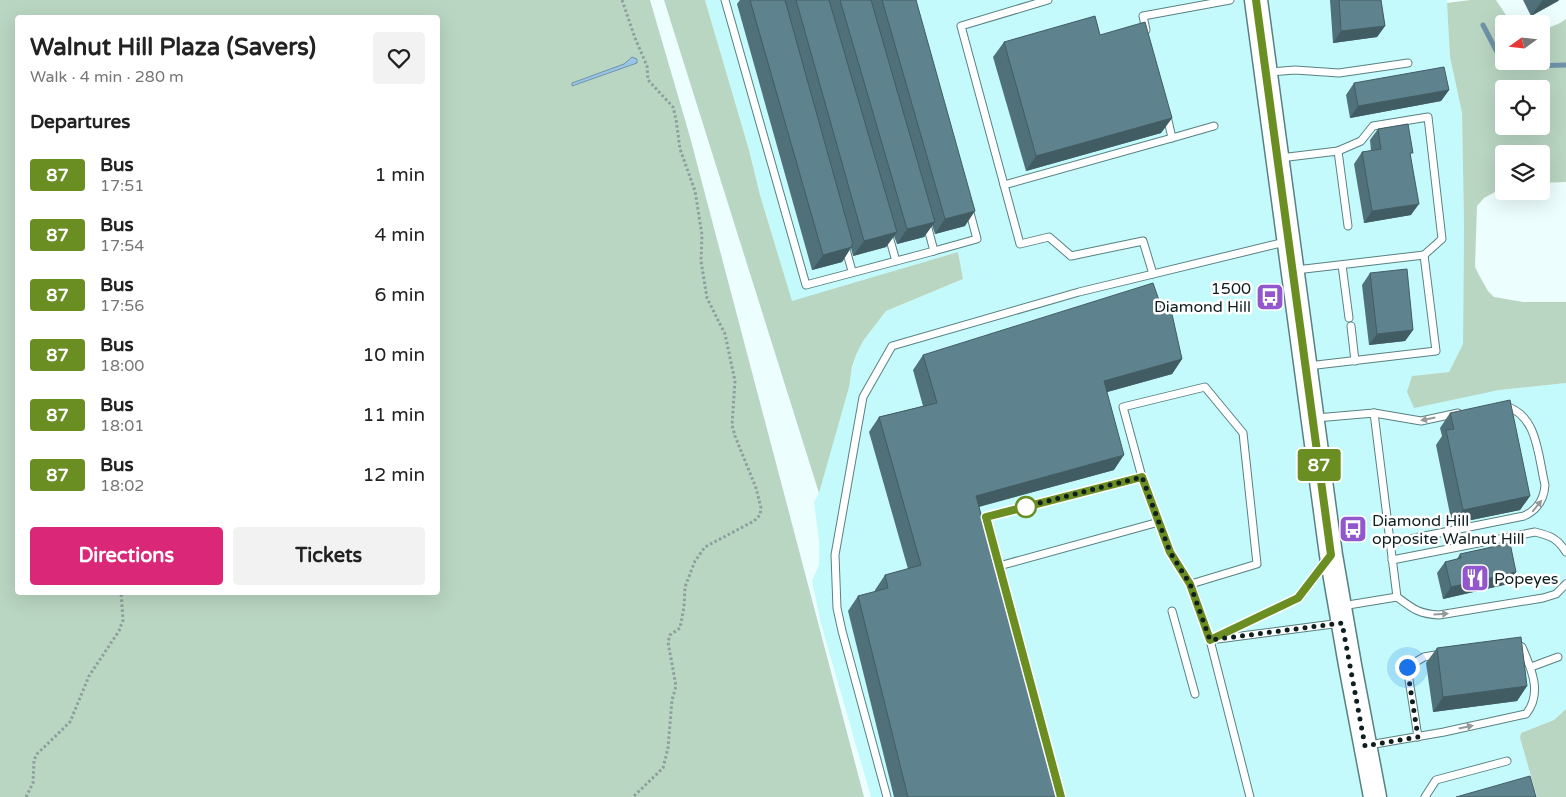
<!DOCTYPE html>
<html lang="en">
<head>
<meta charset="utf-8">
<style>
  :root { --surface:#fff; --page:#f2f2f2; --text:#222; --muted:#767676; --accent:#db2777 }
  body { margin:0; font-family:"Varela Round",sans-serif; background:var(--page); color:var(--text); height:100vh; display:flex; flex-direction:column; font-size:19px; white-space:nowrap }
  * { box-sizing:border-box; margin:0 }
  p { font-size:16px; color:var(--muted) }
  .icon { flex:none; width:28px; height:28px; fill:none; stroke:currentColor; stroke-width:2; stroke-linecap:round; stroke-linejoin:round }
  .map { position:relative; flex:1; overflow:hidden }
  .details { position:absolute; left:15px; top:15px; width:425px; height:580px; display:flex; flex-direction:column; background:var(--surface); border-radius:5px; box-shadow:0 5px 20px #0002 }
  .details>* { flex:none }
  .badge { padding:0 10px; border-radius:4px; font-size:18px; line-height:32px }
  .needle { width:32px; rotate:255deg }
  .controls { position:absolute; left:1495px; top:15px; display:grid; gap:10px }
  .controls a { display:grid; place-items:center; width:55px; height:55px; border-radius:5px; background:var(--surface); box-shadow:0 5px 20px #0002; font-size:25px }
  .you { position:absolute; width:25px; height:25px; margin:-12px; border:4px solid #fff; border-radius:50%; background:#1a73e8; box-shadow:0 0 0 8px #1a73e833 }
  .map>.badge { position:absolute; translate:-50% -50%; box-shadow:0 0 0 2px #fff }
  h2 { padding:0 15px; font-size:19px; line-height:45px }
  .round { display:grid; place-items:center; flex:none; width:52px; height:52px; border-radius:5px; background:var(--page) }
  .head { display:flex; align-items:center; justify-content:space-between; height:85px; padding:0 15px }
  h1 { font-size:24px; font-weight:800; line-height:38px }
  .button { display:flex; gap:10px; margin-top:auto; padding:10px 15px }
  .button a { flex:1; height:58px; border-radius:5px; background:var(--accent); color:#fff; font-size:20px; font-weight:800; line-height:58px; text-align:center }
  .button a+a { background:var(--page); color:var(--text) }
  ul { padding:0; list-style:none }
  li { display:flex; align-items:center; gap:15px; height:60px; padding:0 15px }
  li div { flex:1 }
  li b { display:block; font-size:19px }
  li em { font-style:normal }
  li .badge { min-width:55px; font-weight:700; text-align:center }
  .map>svg:first-child { display:block }
  .built { fill:#c4fafb }
  .green { fill:#b9d6c2; fill-rule:evenodd }
  .water { fill:#99c5e4; stroke:#7093a9 }
  .lines { fill:none; stroke-linecap:round; stroke-linejoin:round }
  .stream { stroke:#7093a9; stroke-width:5 }
  .service-casing { stroke:#598182; stroke-width:9 }
  .primary-casing { stroke:#598182; stroke-width:25 }
  .path { stroke:#8d9e9e; stroke-width:3; stroke-dasharray:2.5 2.5; stroke-linecap:butt }
  .service { stroke:#fff; stroke-width:7 }
  .primary { stroke:#fff; stroke-width:22 }
  .wall { fill:#51717a }
  .shaded-wall { fill:#425c63 }
  .building { fill:#5e838e; stroke:#425c63 }
  .oneway { fill:#939a9b }
  .line-casing { stroke:#fff; stroke-width:11 }
  .line { stroke:#6b8e23; stroke-width:8 }
  .walk { stroke:#0f1f20; stroke-width:5; stroke-dasharray:0 9 }
  .stop-dot { fill:#fff; stroke:#6b8e23; stroke-width:2.5 }
  .labels { text-anchor:middle; stroke-width:5; stroke-linejoin:round; paint-order:stroke }
  .poi-label { font-size:16px; fill:#0f1f20; stroke:#fff; text-anchor:start }
</style>
</head>
<body>
<div class="map">
<svg width="1566" height="797" viewBox="0 0 1566 797">
  <rect width="100%" height="100%" fill="#edfefe"/>
  <path class="built" d="M705,0H1447L1450,57L1462,113L1464,226L1463,344L1449,372L1413,376L1499,390L1566,383V709L1554,720L1521,733L1520,738L1537,797H871L821,624L812,581L819,565V541L814,502L819,493L856,355L863,341L886,311L963,279L958,252L792,302L760,195L749,150Z"/>
  <g class="green">
    <path d="M0,0H650L690,137L864,797H0ZM18,18H438V592H18Z"/>
    <path d="M664,0H705L749,150L760,195L792,301L958,252L963,279L886,311L863,341L856,355L852,367L849,387L819,493Z"/>
    <path d="M1470,0H1496L1512,24H1504V61H1541V31L1560,23L1566,19V182L1541,183V154H1504V187L1484,198L1477,206L1475,267L1479,275L1488,291L1494,297L1523,302H1566V383L1499,390L1414,408L1407,392L1412,376L1449,372L1463,344L1464,226L1462,113L1450,57L1447,3ZM1504,89H1541V126H1504Z"/>
    <path d="M1566,709V797H1537L1520,738L1521,733L1554,720Z"/>
  </g>
  <path class="water" d="M632,57L637,59V63L572,86V83L624,64Z"/>
  <g class="lines">
    <g class="stream">
      <path d="M1483,25L1497,52L1504,56"/>
      <path d="M1513,61L1529,66L1566,65"/>
    </g>
    <defs>
      <g id="service">
        <path d="M725,0L806,285L934,251L926,221"/>
        <path d="M1048,0L961,26L1020,244L1049,237L1071,256L1143,241L1153,274"/>
        <path d="M1146,30L1143,16L1230,0"/>
        <path d="M1269,72L1295,70L1339,73L1408,63"/>
        <path d="M1172,138L1214,126"/>
        <path d="M1338,151L1361,141L1373,126L1428,117L1442,239L1424,255"/>
        <path d="M1280,158L1338,151L1348,226"/>
        <path d="M1004,185L1172,138L1167,116"/>
        <path d="M888,233L896,261"/>
        <path d="M845,246L852,271"/>
        <path d="M934,251L977,239L969,209"/>
        <path d="M1342,265L1349,318"/>
        <path d="M1296,270L1424,255L1436,351L1308,366"/>
        <path d="M1351,326L1355,361"/>
        <path d="M1374,413L1421,421L1458,413"/>
        <path d="M1316,418L1374,413L1397,597C1413,609 1419,614 1439,615L1543,598L1556,594L1566,584"/>
        <path d="M1390,543L1524,516C1537,510 1544,500 1545,485C1538,456 1538,415 1505,406"/>
        <path d="M1392,560L1535,532C1551,536 1557,538 1566,552"/>
        <path d="M999,566L1159,522"/>
        <path d="M1191,584L1257,564L1243,433L1205,387L1123,407L1142,477L1170,552L1191,584L1210,640L1250,797"/>
        <path d="M1342,606L1397,597"/>
        <path d="M1172,611L1195,694"/>
        <path d="M1218,639L1341,623"/>
        <path d="M1210,640L1298,598L1326,561"/>
        <path d="M1531,667L1558,657"/>
        <path d="M1418,737L1407,667L1424,657L1441,654"/>
        <path d="M1369,745L1444,732L1526,714C1543,693 1531,668 1522,647L1515,644"/>
        <path d="M887,797L842,631L837,608L835,555L863,397L892,346L1079,292L1285,242"/>
        <path d="M1061,797L986,517L1142,477"/>
        <path d="M1425,797L1436,780L1507,761"/>
      </g>
      <path id="primary" d="M1256,0L1331,555L1350,665L1375,797"/>
    </defs>
    <use href="#service" class="service-casing"/>
    <use href="#primary" class="primary-casing"/>
    <g class="path">
      <path d="M622,0L635,38L647,66L648,80L673,107L676,119L680,149L695,191L702,235L701,261L707,298L725,334L735,381L732,425L735,436L756,488L761,508L760,515L754,521L705,547L695,561L685,587L684,607L680,628L670,635L668,642L676,686L672,700L668,748L663,768L633,797"/>
      <path d="M26,797L33,783L34,760L37,754L70,722L89,676L119,631L123,620L121,592"/>
    </g>
    <use href="#service" class="service"/>
    <use href="#primary" class="primary"/>
  </g>
  <g class="wall">
    <path d="M740,0H916L965,226L935,234L932,225L924,237L897,244L894,236L886,247L853,256L851,248L842,262L812,270L737,4Z"/>
    <path d="M1330,0H1381L1385,26L1377,37L1333,43Z"/>
    <path d="M1523,0H1559L1558,1L1531,16Z"/>
    <path d="M1100,35L1172,118L1161,133L1026,171L993,57L1004,42Z"/>
    <path d="M1354,83L1449,90L1441,101L1350,118L1346,95Z"/>
    <path d="M1378,129L1411,155V215L1364,223L1354,164L1362,152L1371,151L1370,140Z"/>
    <path d="M1370,273L1413,330L1405,341L1369,345L1362,285Z"/>
    <path d="M1161,306L1182,359L1172,374L1107,392L1114,470L979,507L1058,797H894L848,611L858,596L875,592V590L885,575L908,569L869,432L879,417L923,406L913,370L923,355Z"/>
    <path d="M1450,413L1530,496L1520,510L1452,524L1436,445L1442,436L1440,428Z"/>
    <path d="M1460,554L1516,572L1508,584L1443,599L1437,573L1445,562L1457,559Z"/>
    <path d="M1437,648L1527,686L1517,701L1433,712L1426,663Z"/>
  </g>
  <g class="shaded-wall">
    <path d="M1543,0H1559L1558,1L1531,16L1542,1Z"/>
    <path d="M1385,26L1377,37L1333,43L1341,31Z"/>
    <path d="M1449,90L1441,101L1350,118L1358,106Z"/>
    <path d="M1172,118L1161,133L1026,171L1036,156Z"/>
    <path d="M1419,204L1411,215L1364,223L1372,211Z"/>
    <path d="M975,211L965,226L935,234L945,219Z"/>
    <path d="M935,222L924,237L897,244L907,229Z"/>
    <path d="M897,232L886,247L853,256L864,241Z"/>
    <path d="M853,244L842,262L812,270L823,255Z"/>
    <path d="M1413,330L1405,341L1369,345L1377,334Z"/>
    <path d="M1182,359L1172,374L1093,396L1104,381Z"/>
    <path d="M1124,455L1114,470L966,510L976,496Z"/>
    <path d="M1530,496L1520,510L1452,524L1463,510Z"/>
    <path d="M1516,572L1508,584L1443,599L1451,587Z"/>
    <path d="M1527,686L1517,701L1433,712L1443,697Z"/>
  </g>
  <g class="building">
    <path d="M750,0H785L853,244H852V247L823,255Z"/>
    <path d="M796,0H829L897,232L864,241Z"/>
    <path d="M840,0H871L935,222L907,229Z"/>
    <path d="M882,0H916L975,211L945,219Z"/>
    <path d="M1339,0H1381L1385,26L1341,31Z"/>
    <path d="M1095,16L1100,35L1145,22L1172,118L1036,156L1004,42Z"/>
    <path d="M1444,67L1449,90L1358,106L1354,83Z"/>
    <path d="M1408,124L1413,153H1410L1419,204L1372,211L1362,152L1381,149L1378,129Z"/>
    <path d="M1407,269L1413,330L1377,334L1370,273Z"/>
    <path d="M1153,283L1161,306L1170,305L1182,359L1104,381L1124,455L976,496L1058,797H908L858,596L888,588L885,575L921,565L879,417L937,403L923,355Z"/>
    <path d="M1510,400L1530,496L1463,510L1446,430L1454,429L1450,413Z"/>
    <path d="M1510,543L1516,572L1451,587L1445,562L1461,558L1460,554Z"/>
    <path d="M1521,637L1527,686L1443,697L1437,648Z"/>
    <path d="M1530,776L1536,797H1456Z"/>
  </g>
  <defs><path id="oneway-solid" d="M-6-.8H1V-3.2L6.5 0L1 3.2V.8H-6Z" transform="scale(1.25)"/></defs>
  <g class="oneway">
    <use href="#oneway-solid" transform="translate(1428 419) rotate(169)"/>
    <use href="#oneway-solid" transform="translate(1537 506) rotate(-51)"/>
    <use href="#oneway-solid" transform="translate(1441 614) rotate(-3)"/>
    <use href="#oneway-solid" transform="translate(1466 727) rotate(-12)"/>
  </g>
  <g class="lines">
    <defs>
      <path id="line" d="M1061,797L986,517L1142,477L1170,552L1190,584L1210,640L1298,598L1331,555L1256,0"/>
    </defs>
    <use href="#line" class="line-casing"/>
    <use href="#line" class="line"/>
    <path class="walk" d="M1026,507L1020,508L1142,477L1170,552L1190,584L1210,640L1342,623L1365,746L1418,737L1407,667"/>
  </g>
  <defs>
    <symbol id="bus-square" viewBox="-11 -11 22 22"><rect x="-9" y="-9" width="18" height="18" rx="4" fill="#9256cd" stroke="#fff"/><path d="M-5-6H5V4H4V6H2V4H-2V6H-4V4H-5ZM-3.5-4V0h7V-4ZM-3.5 1.2v1.5H-2V1.2ZM2 1.2v1.5H3.5V1.2Z" fill="#fff"/></symbol>
    <symbol id="restaurant-square" viewBox="-11 -11 22 22"><rect x="-9" y="-9" width="18" height="18" rx="4" fill="#9256cd" stroke="#fff"/><path d="M-5-6h1v4h1v-4h1v4h1v-4h1v5L-1.5 .5V6h-2V.5L-5-1ZM5-6V6H3V1.5H1.5Q1.5-4 5-6Z" fill="#fff"/></symbol>
  </defs>
  <g fill-rule="evenodd">
    <use href="#bus-square" x="1254" y="281" width="32" height="32"/>
    <use href="#bus-square" x="1337" y="513" width="32" height="32"/>
    <use href="#restaurant-square" x="1459" y="562" width="32" height="32"/>
  </g>
  <circle class="stop-dot" cx="1026" cy="507" r="10"/>
  <g class="labels">
    <g class="poi-label">
      <text x="1251" y="294" text-anchor="end">1500<tspan x="1251" dy="18">Diamond Hill</tspan></text>
      <text x="1372" y="526">Diamond Hill<tspan x="1372" dy="18">opposite Walnut Hill</tspan></text>
      <text x="1494" y="584">Popeyes</text>
    </g>
  </g>
</svg>
<div class="controls">
<a><svg class="needle" viewBox="-14 -14 28 28"><path d="M0-13l5 13h-10z" fill="#e53935"/><path d="M0 13l5-13h-10z" fill="#767676"/></svg></a>
<a><svg class="icon" aria-label="locate" viewBox="0 0 24 24"><circle cx="12" cy="12" r="6"/><path d="M12 2v4M12 18v4M2 12h4M18 12h4"/></svg></a>
<a><svg class="icon" aria-label="layers" viewBox="0 0 24 24"><path d="M12 4l9 5-9 5-9-5zM3 14l9 5 9-5"/></svg></a>
</div>
<div class="you" style="left:1407px;top:667px"></div>
<b class="badge" style="left:1319px;top:465px;background:#6b8e23;color:#fff">87</b>
<section class="details">
<div class="head"><div><h1>Walnut Hill Plaza (Savers)</h1><p>Walk · 4 min · 280 m</p></div><a class="round"><svg class="icon" aria-label="heart" viewBox="0 0 24 24"><path d="M12 20l-8-8c-3-5 5-10 8-4 3-6 11-1 8 4z"/></svg></a></div>
<h2>Departures</h2>
<ul>
<li><span class="badge" style="background:#6b8e23;color:#fff">87</span><div><b>Bus</b><p>17:51</p></div><em>1 min</em></li>
<li><span class="badge" style="background:#6b8e23;color:#fff">87</span><div><b>Bus</b><p>17:54</p></div><em>4 min</em></li>
<li><span class="badge" style="background:#6b8e23;color:#fff">87</span><div><b>Bus</b><p>17:56</p></div><em>6 min</em></li>
<li><span class="badge" style="background:#6b8e23;color:#fff">87</span><div><b>Bus</b><p>18:00</p></div><em>10 min</em></li>
<li><span class="badge" style="background:#6b8e23;color:#fff">87</span><div><b>Bus</b><p>18:01</p></div><em>11 min</em></li>
<li><span class="badge" style="background:#6b8e23;color:#fff">87</span><div><b>Bus</b><p>18:02</p></div><em>12 min</em></li>
</ul>
<div class="button"><a>Directions</a><a>Tickets</a></div>
</section>
</div>
</body>
</html>
